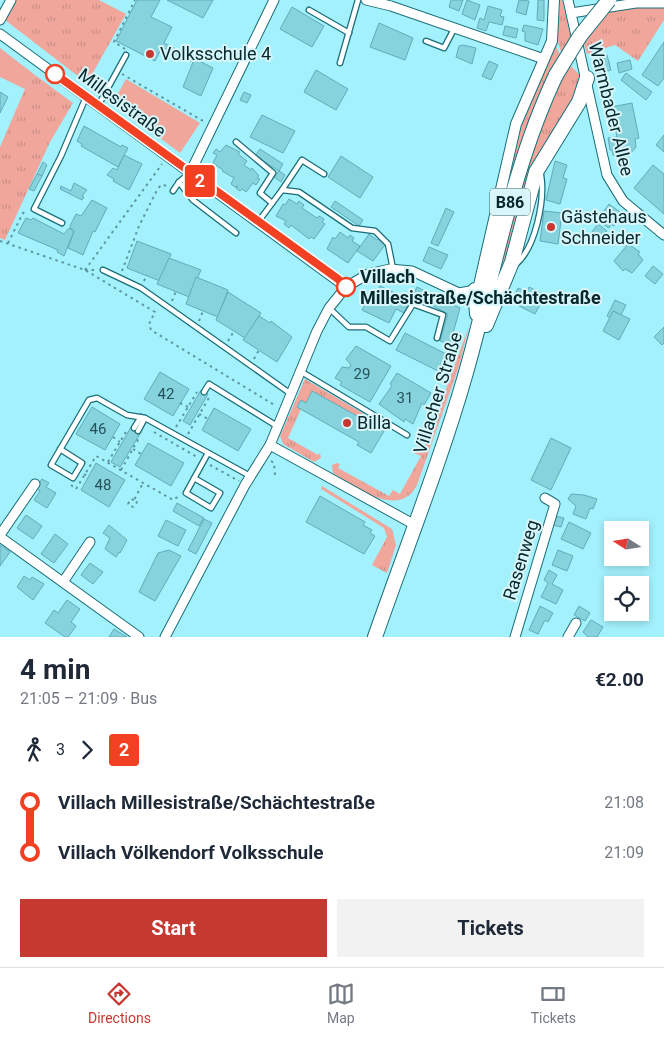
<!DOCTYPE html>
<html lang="en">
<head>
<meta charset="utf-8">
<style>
  :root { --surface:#fff; --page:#f2f2f3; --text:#1f2937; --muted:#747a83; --line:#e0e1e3; --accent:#c63930 }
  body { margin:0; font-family:Roboto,sans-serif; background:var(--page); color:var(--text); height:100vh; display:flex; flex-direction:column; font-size:19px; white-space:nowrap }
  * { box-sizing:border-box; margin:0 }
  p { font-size:16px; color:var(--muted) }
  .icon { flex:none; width:28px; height:28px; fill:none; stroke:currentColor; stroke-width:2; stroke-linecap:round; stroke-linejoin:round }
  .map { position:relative; height:637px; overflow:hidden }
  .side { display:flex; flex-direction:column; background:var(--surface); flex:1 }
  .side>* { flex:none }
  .badge { padding:0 10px; border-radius:4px; font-size:18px; line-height:32px }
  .needle { width:32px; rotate:282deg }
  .controls { position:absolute; left:604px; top:521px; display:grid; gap:10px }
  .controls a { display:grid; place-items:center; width:45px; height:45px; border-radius:0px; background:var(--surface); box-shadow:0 2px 8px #0003; font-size:25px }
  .map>.badge { position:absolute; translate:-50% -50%; box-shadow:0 0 0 2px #fff }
  .legs { display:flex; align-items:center; gap:8px; height:55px; padding:0 20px; font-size:16px }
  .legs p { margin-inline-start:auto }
  .head { display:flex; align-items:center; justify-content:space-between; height:85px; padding:0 20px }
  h1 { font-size:28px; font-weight:700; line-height:38px }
  .button { display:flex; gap:10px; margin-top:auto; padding:10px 20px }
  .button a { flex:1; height:58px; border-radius:0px; background:var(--accent); color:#fff; font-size:20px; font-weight:700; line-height:58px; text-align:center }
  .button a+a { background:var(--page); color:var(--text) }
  ul { padding:0 20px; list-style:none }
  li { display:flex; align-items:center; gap:18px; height:50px; font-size:19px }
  li i { display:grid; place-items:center; width:8px; height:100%; margin:0 6px; background:currentColor }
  li i::after { content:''; width:12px; height:12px; margin:-6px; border:4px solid; border-radius:50%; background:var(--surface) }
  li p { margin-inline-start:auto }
  li:first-child i { background:linear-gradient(#0000 50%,currentColor 0) }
  li:last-child i { background:linear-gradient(currentColor 50%,#0000 0) }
  .tab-bar { display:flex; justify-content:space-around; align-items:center; height:70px; border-top:1px solid var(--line); background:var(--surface); font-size:14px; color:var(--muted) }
  .tab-bar a { display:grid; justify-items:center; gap:2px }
  .tab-bar .current { color:var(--accent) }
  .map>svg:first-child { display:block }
  .grass { fill:url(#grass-tufts) }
  .park { fill:#f0a69b }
  .building { fill:#86d3de; stroke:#60acb8 }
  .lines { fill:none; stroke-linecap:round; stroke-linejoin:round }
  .service-casing { stroke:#196e78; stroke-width:7 }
  .minor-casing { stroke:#196e78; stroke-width:11 }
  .tertiary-casing { stroke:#196e78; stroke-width:12 }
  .primary-casing { stroke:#196e78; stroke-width:16 }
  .path { stroke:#5d97a0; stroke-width:2; stroke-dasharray:2.5 4; stroke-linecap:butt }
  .service { stroke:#fff; stroke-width:4.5 }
  .minor { stroke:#fff; stroke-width:9 }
  .tertiary { stroke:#fff; stroke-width:10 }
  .primary { stroke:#fff; stroke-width:14 }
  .primary-bridge-casing { stroke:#196e78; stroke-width:16; stroke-linecap:butt }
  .primary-bridge { stroke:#fff; stroke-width:14 }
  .line-1-casing { stroke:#fff; stroke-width:11 }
  .line-1 { stroke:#f24023; stroke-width:8 }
  .poi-dot { fill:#c63930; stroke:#d8f6fa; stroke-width:2 }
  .stop-1-dot { fill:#fff; stroke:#f24023; stroke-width:2.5 }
  .labels { text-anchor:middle; stroke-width:4; stroke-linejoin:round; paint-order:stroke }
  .number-label { font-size:15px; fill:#255258 }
  .shield { fill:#d8f6fa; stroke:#446569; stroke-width:1 }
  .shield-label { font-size:16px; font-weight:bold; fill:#05272b }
  .poi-label { font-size:18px; fill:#05272b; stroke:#d8f6fa; text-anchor:start }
  .street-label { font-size:18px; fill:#05272b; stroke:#d8f6fa }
  .stop-label { font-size:18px; font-weight:bold; fill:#05272b; stroke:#d8f6fa; text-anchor:start }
</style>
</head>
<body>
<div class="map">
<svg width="664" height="637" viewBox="0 0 664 637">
  <defs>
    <pattern id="grass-tufts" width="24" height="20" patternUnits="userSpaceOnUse" patternTransform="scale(1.25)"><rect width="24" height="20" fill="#f0a69b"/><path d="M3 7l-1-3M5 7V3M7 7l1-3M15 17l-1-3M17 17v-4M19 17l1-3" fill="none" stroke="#cc8f86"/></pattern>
  </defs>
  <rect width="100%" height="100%" fill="#a3f1fd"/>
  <g class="grass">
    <path d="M15,0H99L126,14L87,83L5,20Z"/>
    <path d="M560,0H562L571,37L562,53C553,37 561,18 560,0Z"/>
    <path d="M664,6V20L638,61L615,45L587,54L584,44L610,9Z"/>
    <path d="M555,44L560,55L533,110L512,167L523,119Z"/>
    <path d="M570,65L581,76V87L558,127L508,261L504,262L502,258C518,192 537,124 570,65Z"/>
    <path d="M35,75L73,103L50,142L5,240L0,238V147L25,89Z"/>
    <path d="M469,326L459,366L417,485C399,520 355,487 333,473L332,465L337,463L340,464L338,468L389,496L393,490L400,494L421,456L414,453L418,446L424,449Z"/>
    <path d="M305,379L386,427L384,431L312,391L306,403L301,400V409L288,438L318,455L320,453L321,458L314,462L283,444L280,436Z"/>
    <path d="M322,486L392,529L396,545L387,573L372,565L387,537L384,528L321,489Z"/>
  </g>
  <g class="park">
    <path d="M0,48L35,75L25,89L0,77Z"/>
    <path d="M126,79L200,123L180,153L113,103Z"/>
  </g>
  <g class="building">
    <path d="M137,0H160L151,17L172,27L164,43L213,68L201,96L183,87L193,62L162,47L155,61L116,41Z"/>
    <path d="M167,0H213L203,18Z"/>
    <path d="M451,0H463L459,11L449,7Z"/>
    <path d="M467,0L480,5L475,20L462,14Z"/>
    <path d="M519,0L529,1L526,15L516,12Z"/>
    <path d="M538,0H544V21L537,20Z"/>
    <path d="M488,6L502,10L500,16L504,17L502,25L489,22L486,31L477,28L480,18L484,20Z"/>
    <path d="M292,7L324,26L312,47L280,29Z"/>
    <path d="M379,23L413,38L405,60L370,47Z"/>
    <path d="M524,25L543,29L538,45L525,41V32L522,31Z"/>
    <path d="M505,26L518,29L516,38L503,35Z"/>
    <path d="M664,42V78L658,86L642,75Z"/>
    <path d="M463,45L476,48L472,64L456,57L459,46Z"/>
    <path d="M607,55L611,70L599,74L594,59Z"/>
    <path d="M630,60L632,69L619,73L617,63Z"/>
    <path d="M489,61L498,65L491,80L482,76Z"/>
    <path d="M316,70L348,89L336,110L304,92Z"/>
    <path d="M626,73L652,92L646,100L621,80Z"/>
    <path d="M0,92L8,97L0,113Z"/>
    <path d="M244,92L251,95L247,103L240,100Z"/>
    <path d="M632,103L639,138L635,139L636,147L623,162L613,155L612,150H610L608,138L617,137L611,107Z"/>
    <path d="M262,115L295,131L283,153L250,137Z"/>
    <path d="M84,126L121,147L122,145L128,148L118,167L81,146L82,144L77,141Z"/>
    <path d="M664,135V152L656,145Z"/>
    <path d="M226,145L240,152L238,154L247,161L244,165L251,170L252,168L254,170L259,176L257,178L260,179L256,185L253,183L246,192L242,189L240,191L236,188L238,186L235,187L231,184L234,178L222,171L223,170L213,163L217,155L213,153L216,149L220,152Z"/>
    <path d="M260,149L283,164L279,171L255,156Z"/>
    <path d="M124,155L142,164L129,190L113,181L114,179L107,175L113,168L117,170Z"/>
    <path d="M341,156L373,177L360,198L328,177Z"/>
    <path d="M555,161L567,165L563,178L567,179L560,204L546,200Z"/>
    <path d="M43,162L47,165L42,176L37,174Z"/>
    <path d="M653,165L664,174V214L634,188Z"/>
    <path d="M279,171L285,175L281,182L274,177Z"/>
    <path d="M37,174L42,176L34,191L29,189Z"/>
    <path d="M74,183L87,190L82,196L84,197L82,200L60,189L61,186L71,191Z"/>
    <path d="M289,199L297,204L299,201L304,205L302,208L317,218L319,216L324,219L322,222L325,224L314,239L311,237L309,239L291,225L289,228L284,224L286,221L276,216L283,204L285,205Z"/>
    <path d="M92,200L107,208L95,232L93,231L83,255L68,248L74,231L71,229L70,226L76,214L81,216Z"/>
    <path d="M335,201L363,220L359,226L331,207Z"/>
    <path d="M609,204L620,212L614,226L611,224L609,228L597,220Z"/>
    <path d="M446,208L454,212L438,246L431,243Z"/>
    <path d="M544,211L562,213L558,244L540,241Z"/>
    <path d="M26,218L31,220L33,218L64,234L69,228L74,231L64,256L57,252L58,250L18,233Z"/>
    <path d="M598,224L607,231L600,240L591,233Z"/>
    <path d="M340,232L348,238L350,235L354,238L352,241L360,246L348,263L327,249L333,237L335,239Z"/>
    <path d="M369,234L377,240L379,238L385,245L373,261L357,251Z"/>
    <path d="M137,241L171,254L160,281L127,268Z"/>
    <path d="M628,244L640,252L638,254L643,260L632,273L625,269L623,271L614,261Z"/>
    <path d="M429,247L448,255L441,269L423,261Z"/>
    <path d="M169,258L201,270L189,297L157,284Z"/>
    <path d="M653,266L663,274L655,284L645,276Z"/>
    <path d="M196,277L228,290L218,317L186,304Z"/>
    <path d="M380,286L410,300L404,313L396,309L389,323L362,310L368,299L372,301Z"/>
    <path d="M417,287L460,308L450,344L440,341L448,314L413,295Z"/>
    <path d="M529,287L545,295L535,314L519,306L522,302L513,298L518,288L527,292Z"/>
    <path d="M228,292L261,313L245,338L216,320Z"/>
    <path d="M615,300L626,305L621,315L613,311L610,318L607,316Z"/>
    <path d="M613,311L630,319L619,340L603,331Z"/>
    <path d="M259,316L270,323L271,321L292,337L277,362L243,340Z"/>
    <path d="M664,327V343L662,345L654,337Z"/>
    <path d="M405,333L448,355L440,372L396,350Z"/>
    <path d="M356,346L391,366L370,402L340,385L342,382L335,378L342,367L349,368L351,365L346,359Z"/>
    <path d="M160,372L189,389L173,416L144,399Z"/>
    <path d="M397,373L431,393L424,405L422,403L413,424L405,419L404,422L379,404L392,386L390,384Z"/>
    <path d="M201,390L208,394L190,425L183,421Z"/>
    <path d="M312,391L384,431L371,453L357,445L359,442L297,407L301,400L306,403Z"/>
    <path d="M92,407L120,424L105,450L76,434Z"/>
    <path d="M214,408L251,429L238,451L202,430Z"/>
    <path d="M131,427L141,432L120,467L111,462Z"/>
    <path d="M551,438L571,448L551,490L531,480Z"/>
    <path d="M148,443L184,463L171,486L135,465Z"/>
    <path d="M96,463L125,480L109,507L81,490Z"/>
    <path d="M42,479L49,483L46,487L56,493L47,508L34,500L40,491L36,488Z"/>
    <path d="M571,494L584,495L597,499L593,509L590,508L586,519L573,514L576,506L568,499Z"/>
    <path d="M320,496L365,522L363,525L372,530L370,533L375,536L364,554L306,522Z"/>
    <path d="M177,503L204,518L199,526L173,511Z"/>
    <path d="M26,515L42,526L33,539L17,528Z"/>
    <path d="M555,516L564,518L561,527L553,525Z"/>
    <path d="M204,519L212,523L196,554L188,550Z"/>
    <path d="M166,520L186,530L178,546L158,536Z"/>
    <path d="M569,522L591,533L583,549L561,539Z"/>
    <path d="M109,525L127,540L120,553L119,552L116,557L105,549L110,538L103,533Z"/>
    <path d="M55,534L68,544L54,563L41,554Z"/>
    <path d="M0,545L10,552L0,566Z"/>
    <path d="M169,550L181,556L155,601L139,592L158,553Z"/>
    <path d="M558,550L573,556L567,571L552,565Z"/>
    <path d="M90,563L103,572L93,584L81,575Z"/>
    <path d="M549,570L557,575L552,584L563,590L556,604L541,597L548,583L544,580Z"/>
    <path d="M24,576L30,580L32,577L44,584L33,600L17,587Z"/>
    <path d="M67,600L80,609L71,622L76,626L68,637H65L45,623L54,610L58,613Z"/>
    <path d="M540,606L553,613L548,622L545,620L538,634L529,630Z"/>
    <path d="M579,606L590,613L585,621L574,615Z"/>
    <path d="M591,620L603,627L597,637H588L583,632Z"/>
    <path d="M114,629L127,637H109Z"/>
  </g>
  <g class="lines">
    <defs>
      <g id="service">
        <path d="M309,10L349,33"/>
        <path d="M426,41L444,48L454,29"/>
        <path d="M340,63L358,0"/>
        <path d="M98,106L126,55"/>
        <path d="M236,142L273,173L260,193L272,203"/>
        <path d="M190,173L179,182L193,200L236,233"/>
        <path d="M282,190L302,160L324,174"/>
        <path d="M173,191L179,182"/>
        <path d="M258,222L282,190L299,192L352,228L375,231L388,244L393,269"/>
        <path d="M62,223L34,209L61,156L86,97"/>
        <path d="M515,265C536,248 545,200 541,175"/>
        <path d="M103,270L141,288L291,394"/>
        <path d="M329,308L349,327H366L390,341L413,304L443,315L437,338"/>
        <path d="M300,371L407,435"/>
        <path d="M204,392L209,384L277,426"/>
        <path d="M134,428L141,417"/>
        <path d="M138,431L145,418"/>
        <path d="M60,449L82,463L73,478L51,465L89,400L97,398L127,415L145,418L250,476"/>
        <path d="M194,478L220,493L211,508L186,493L208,453"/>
      </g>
      <g id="minor">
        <path d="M366,0L391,6L544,59"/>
        <path d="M568,0L607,175L623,201L664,235"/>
        <path d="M571,13L636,3H664"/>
        <path d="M0,20L11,0"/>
        <path d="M0,34L346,287"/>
        <path d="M190,173L274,0"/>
        <path d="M270,445L415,525"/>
        <path d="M0,535L35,484"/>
        <path d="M0,537L139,637"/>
        <path d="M63,582L90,542"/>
        <path d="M165,637L245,485L270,445L317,331L329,308L346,287L368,274L390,269L412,271L459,293L475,290"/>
        <path d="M515,637L555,504L545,498"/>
        <path d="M568,637L576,623"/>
      </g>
      <path id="tertiary" d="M475,290L479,285L516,124L552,41L554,0"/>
      <g id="primary">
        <path d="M475,290L477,314"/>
        <path d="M486,325L512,262L536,172L579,102L587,78"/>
        <path d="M375,637C405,551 440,463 465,376C494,275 511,170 556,75"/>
      </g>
    </defs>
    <use href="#service" class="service-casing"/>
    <use href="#minor" class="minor-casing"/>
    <use href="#tertiary" class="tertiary-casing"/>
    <use href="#primary" class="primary-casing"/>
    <g class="path">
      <path d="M125,49L114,42L135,0"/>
      <path d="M122,74L205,122"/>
      <path d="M0,241L85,270L155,312L149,324L151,330L276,406"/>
      <path d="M8,243L23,213L27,211"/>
      <path d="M85,270L162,164"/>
      <path d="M85,270H97"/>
      <path d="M122,271L139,226L157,190L161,185L169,186"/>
      <path d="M144,281L147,275"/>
      <path d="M172,301L176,291"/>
      <path d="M199,321L203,311"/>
      <path d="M228,341L234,331"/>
      <path d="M254,359L259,350"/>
      <path d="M180,403L188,407"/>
      <path d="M199,414L208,419"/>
      <path d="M176,427L197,392"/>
      <path d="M154,432L197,457"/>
      <path d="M188,434L210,396"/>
      <path d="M113,437L120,442"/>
      <path d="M133,449L141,454"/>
      <path d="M271,461L274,463L275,475"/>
      <path d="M108,462L127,430"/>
      <path d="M210,465L239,481"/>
      <path d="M121,470L139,438"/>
      <path d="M84,474L89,477"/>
      <path d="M71,485L76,489L96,456L173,500L179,496"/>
      <path d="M134,500L131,499L128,504L133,507L137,502L134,500L143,483"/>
    </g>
    <use href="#service" class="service"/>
    <use href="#minor" class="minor"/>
    <use href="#tertiary" class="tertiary"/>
    <use href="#primary" class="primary"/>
    <defs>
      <path id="primary-bridge" d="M556,75L580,36L609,0"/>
    </defs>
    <use href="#primary-bridge" class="primary-bridge-casing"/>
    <use href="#primary-bridge" class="primary-bridge"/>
  </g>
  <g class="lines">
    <defs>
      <path id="line-1" d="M55,74L338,279L346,287"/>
    </defs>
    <use href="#line-1" class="line-1-casing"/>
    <use href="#line-1" class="line-1"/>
  </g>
  <g class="poi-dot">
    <circle cx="150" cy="54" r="5"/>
    <circle cx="551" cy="227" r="5"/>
    <circle cx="347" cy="423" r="5"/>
  </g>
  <g class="stop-1-dot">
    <circle cx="55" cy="74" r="9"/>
    <circle cx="346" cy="287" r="9"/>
  </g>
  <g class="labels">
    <g class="number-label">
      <text x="362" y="379">29</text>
      <text x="166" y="399">42</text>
      <text x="405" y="403">31</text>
      <text x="98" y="434">46</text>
      <text x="103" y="490">48</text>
    </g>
    <rect class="shield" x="490" y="188.5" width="40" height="27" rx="4"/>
    <g class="shield-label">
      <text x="510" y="208">B86</text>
    </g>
    <g class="poi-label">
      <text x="160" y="60">Volksschule 4</text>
      <text x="561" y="223">Gästehaus<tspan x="561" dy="21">Schneider</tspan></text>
      <text x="357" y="429">Billa</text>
    </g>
    <g class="street-label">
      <text transform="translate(122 103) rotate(36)" y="6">Millesistraße</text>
      <text transform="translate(611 109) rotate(76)" y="6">Warmbader Allee</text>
      <text transform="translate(438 393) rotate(-73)" y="6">Villacher Straße</text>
      <text transform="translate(521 560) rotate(-73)" y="6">Rasenweg</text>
    </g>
    <g class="stop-label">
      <text x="360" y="283">Villach<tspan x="360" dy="21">Millesistraße/Schächtestraße</tspan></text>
    </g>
  </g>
</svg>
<div class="controls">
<a><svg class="needle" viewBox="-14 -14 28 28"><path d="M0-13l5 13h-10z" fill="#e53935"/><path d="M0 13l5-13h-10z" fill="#747a83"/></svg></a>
<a><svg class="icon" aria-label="locate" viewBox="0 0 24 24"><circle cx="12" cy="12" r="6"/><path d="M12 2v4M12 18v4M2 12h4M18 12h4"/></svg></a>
</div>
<b class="badge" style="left:200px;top:181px;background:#f24023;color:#fff">2</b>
</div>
<section class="side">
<div class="head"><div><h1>4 min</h1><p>21:05 – 21:09 · Bus</p></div><b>€2.00</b></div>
<div class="legs"><svg class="icon" aria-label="walk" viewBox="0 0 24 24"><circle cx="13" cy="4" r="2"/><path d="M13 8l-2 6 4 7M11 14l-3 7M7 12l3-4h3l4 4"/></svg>3<svg class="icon" aria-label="forward" viewBox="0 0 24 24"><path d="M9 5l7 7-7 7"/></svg><b class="badge" style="background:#f24023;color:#fff">2</b></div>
<ul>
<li><i style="color:#f24023"></i><b>Villach Millesistraße/Schächtestraße</b><p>21:08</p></li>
<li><i style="color:#f24023"></i><b>Villach Völkendorf Volksschule</b><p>21:09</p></li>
</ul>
<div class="button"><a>Start</a><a>Tickets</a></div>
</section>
<nav class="tab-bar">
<a class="current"><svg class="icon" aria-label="directions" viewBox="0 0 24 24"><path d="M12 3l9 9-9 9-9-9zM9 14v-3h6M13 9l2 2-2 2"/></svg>Directions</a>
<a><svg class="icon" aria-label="map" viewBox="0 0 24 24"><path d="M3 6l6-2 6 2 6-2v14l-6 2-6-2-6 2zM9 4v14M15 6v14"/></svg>Map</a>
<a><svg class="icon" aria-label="tickets" viewBox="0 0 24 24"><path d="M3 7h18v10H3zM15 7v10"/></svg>Tickets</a>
</nav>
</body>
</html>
